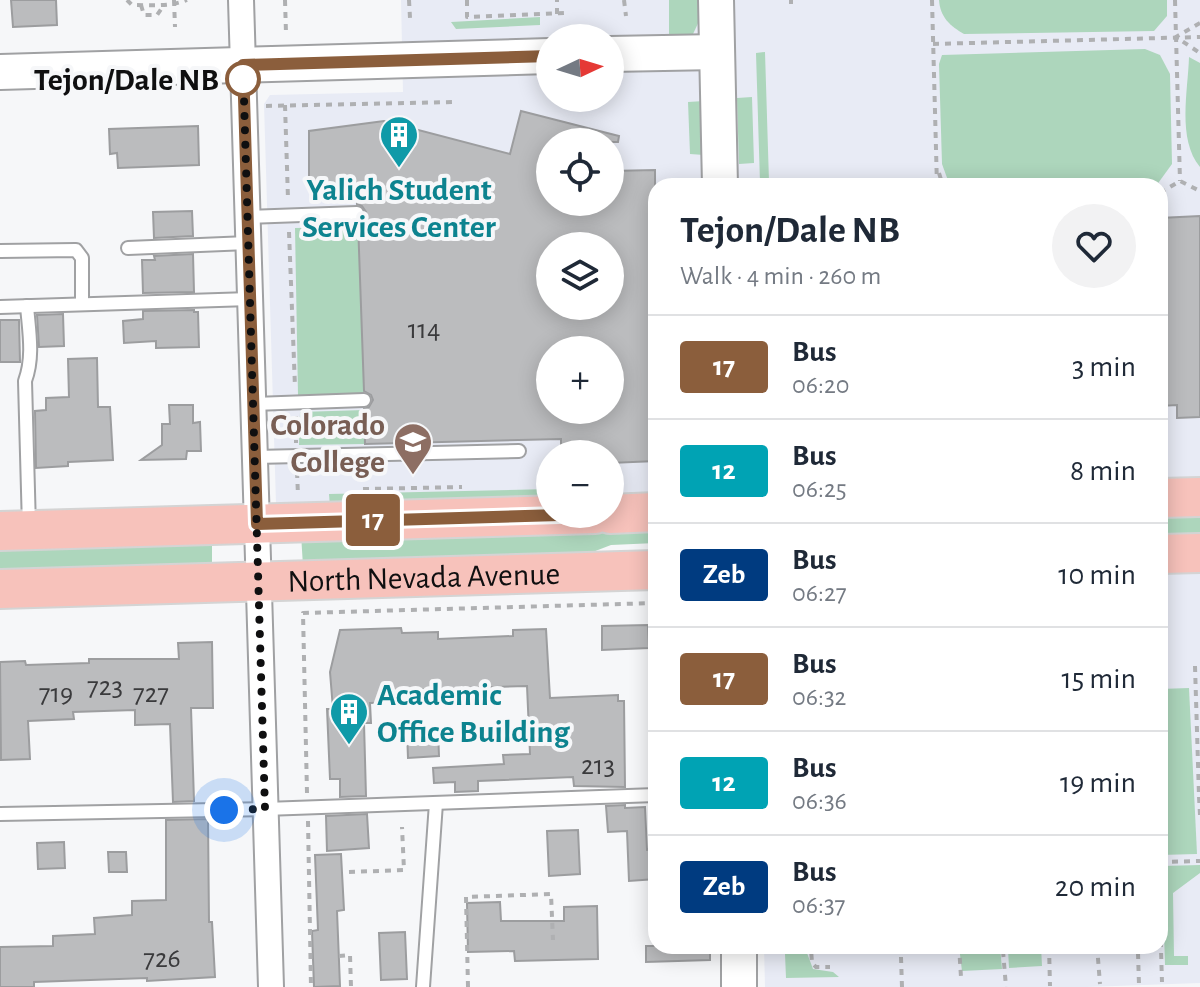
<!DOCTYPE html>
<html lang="en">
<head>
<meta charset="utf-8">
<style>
  :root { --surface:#fff; --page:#f2f2f3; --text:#1f2937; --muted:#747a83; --line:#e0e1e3 }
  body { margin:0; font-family:"Alegreya Sans",sans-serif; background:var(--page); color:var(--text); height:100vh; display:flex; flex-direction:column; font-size:30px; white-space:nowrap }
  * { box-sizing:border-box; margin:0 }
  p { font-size:26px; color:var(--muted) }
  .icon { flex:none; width:44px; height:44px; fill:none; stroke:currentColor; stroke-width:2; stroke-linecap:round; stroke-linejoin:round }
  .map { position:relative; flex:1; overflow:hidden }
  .details { position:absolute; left:648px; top:178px; width:520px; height:776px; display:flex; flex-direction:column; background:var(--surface); border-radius:24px; box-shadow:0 4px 20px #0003 }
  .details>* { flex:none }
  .badge { padding:0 16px; border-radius:6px; font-size:28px; line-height:52px }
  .needle { width:52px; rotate:86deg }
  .controls { position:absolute; left:536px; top:24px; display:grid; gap:16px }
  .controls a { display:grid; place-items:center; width:88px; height:88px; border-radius:50%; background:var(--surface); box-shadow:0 4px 20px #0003; font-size:40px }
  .you { position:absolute; width:40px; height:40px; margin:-20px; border:6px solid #fff; border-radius:50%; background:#1a73e8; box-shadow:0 0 0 12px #1a73e833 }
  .map>.badge { position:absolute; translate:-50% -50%; box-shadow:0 0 0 4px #fff }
  .round { display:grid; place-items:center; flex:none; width:84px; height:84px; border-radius:42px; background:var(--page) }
  .summary { display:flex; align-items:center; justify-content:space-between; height:136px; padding:0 32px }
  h1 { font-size:38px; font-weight:600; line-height:60px }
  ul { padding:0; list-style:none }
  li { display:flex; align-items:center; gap:24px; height:104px; padding:0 32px; border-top:2px solid var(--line) }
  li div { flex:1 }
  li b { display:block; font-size:30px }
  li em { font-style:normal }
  li .badge { min-width:88px; font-weight:700; text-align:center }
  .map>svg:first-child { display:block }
  .built { fill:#e8ebf5; fill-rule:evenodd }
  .green { fill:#add6bc }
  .building { fill:#bbbcbe; stroke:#9c9d9f; stroke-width:2; fill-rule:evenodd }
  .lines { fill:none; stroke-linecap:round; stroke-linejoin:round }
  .lane-casing { stroke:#a0a1a3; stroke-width:16 }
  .street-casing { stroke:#a0a1a3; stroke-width:28 }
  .secondary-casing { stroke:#a0a1a3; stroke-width:38 }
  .primary-casing { stroke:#d4d4d4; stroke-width:42 }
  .path { stroke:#afb0b2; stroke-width:4; stroke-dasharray:6 6; stroke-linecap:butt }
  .lane { stroke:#fff; stroke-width:12 }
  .street { stroke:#fff; stroke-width:24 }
  .secondary { stroke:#fff; stroke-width:34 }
  .primary { stroke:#f7c2bb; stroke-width:38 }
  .line-casing { stroke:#fff; stroke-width:18 }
  .line { stroke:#8b5e3c; stroke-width:12 }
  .walk { stroke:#0f0f10; stroke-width:8; stroke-dasharray:0 14.4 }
  .stop-dot { fill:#fff; stroke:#8b5e3c; stroke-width:4 }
  .labels { text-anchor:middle; stroke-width:8; stroke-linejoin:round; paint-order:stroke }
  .number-label { font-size:28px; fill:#3a3a3c }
  .stop-label { font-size:32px; font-weight:bold; fill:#0f0f10; stroke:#f6f7f9; text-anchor:end }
  .culture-label { font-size:32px; font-weight:bold; fill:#0d838f; stroke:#f6f7f9 }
  .education-label { font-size:32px; font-weight:bold; fill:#785e54; stroke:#f6f7f9; text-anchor:end }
  .street-label { font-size:32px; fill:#0f0f10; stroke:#f6f7f9 }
</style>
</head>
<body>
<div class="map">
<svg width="1200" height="987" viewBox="0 0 1200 987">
  <rect width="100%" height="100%" fill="#f6f7f9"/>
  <path class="built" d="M401,0H1200V983L1087,987H765L764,946H1160V186H656V498L610,500V454H550V501L276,504L264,104L270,95L403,92ZM550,38H610V98H550ZM550,142H610V202H550ZM550,246H610V306H550ZM550,350H610V410H550Z"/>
  <g class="green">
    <path d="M669,0H700L701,17L693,34L669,39Z"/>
    <path d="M939,0H1167V16L1154,31L964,34C950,26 940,17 939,0Z"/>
    <path d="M540,17V25L456,29L451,22Z"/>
    <path d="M1145,49L1160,55L1170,74L1172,164L1156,186H950L942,164L939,64L942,55Z"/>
    <path d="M765,52L769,182L760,183L756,53Z"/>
    <path d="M1189,57L1200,63V167C1177,139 1188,91 1189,57Z"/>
    <path d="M752,97L754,163L739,164L737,98Z"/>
    <path d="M704,101V155L690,154L688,102Z"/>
    <path d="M358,227L364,394L298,395L295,228Z"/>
    <path d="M364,410L365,444L299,445L300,412Z"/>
    <path d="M550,489V501L330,507L329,494Z"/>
    <path d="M1200,510V541L1160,543V511Z"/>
    <path d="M656,526V543L611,545L577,558L303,566L301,534Z"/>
    <path d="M212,537V568L0,574V544Z"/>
    <path d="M1189,688L1197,854L1160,855V689Z"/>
    <path d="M1200,865V873L1173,893L1174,956H1188V965H1165L1162,866Z"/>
    <path d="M959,946H1000L1002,969L962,971Z"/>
    <path d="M1017,946H1041L1042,966L1009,968L1008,949H1017Z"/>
    <path d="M807,953L813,969L833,972L839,977L786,978L785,954Z"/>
  </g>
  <g class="building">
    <path d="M11,0H56L57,25L13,27Z"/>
    <path d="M521,111L619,136L618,142H550V202H610V171L655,170L656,461L610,463V454H561V439L365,444L364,409L369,407L373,400L371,395L364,391L358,222L364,218L366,212L362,206L357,204V188L309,189V131L384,121L510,154ZM550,246H610V306H550ZM550,350H610V410H550Z"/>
    <path d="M198,126L199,165L118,168L117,153L110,154L109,129Z"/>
    <path d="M192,211L193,236L154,238L153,212Z"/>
    <path d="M1200,216V417L1177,418V405L1160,406V327H1163L1160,218Z"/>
    <path d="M193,254L194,292L143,293L142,260H155L154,256Z"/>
    <path d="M194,310V312H198L199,347L156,348V341L124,343L123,321L143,319V311Z"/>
    <path d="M63,314L64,346L39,347L37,315Z"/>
    <path d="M0,320H19L20,362H0Z"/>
    <path d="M97,358L98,407H110L113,460L68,462V466L36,468L35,411L46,410V398L69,397L68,359Z"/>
    <path d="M169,405H193V423L200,422L201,451H187L186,459L141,460L162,445V424H170Z"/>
    <path d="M648,625L649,648L602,650V626Z"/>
    <path d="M401,628L402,633L438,632V639L513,636V630L546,629L550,698L618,695V701H624L625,787L574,786L573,777L478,781V791L455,792V782L434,783L433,768L504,764L503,755L530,754L527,686L399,690V702L370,703L371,723H364L366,796L340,797V779H330L327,709H333L330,672L340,630Z"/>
    <path d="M212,642L213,708H191L194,801L173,802L170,724L135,725V710L73,712L74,719L28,721L30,759L1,760L0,662L25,661L26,665L89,663V659H179L178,643Z"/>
    <path d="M438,730L439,756L408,758L407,731Z"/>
    <path d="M625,805V808L645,807L647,850L656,849V879L629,881L627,831L608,832L606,806Z"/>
    <path d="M367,814L369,848L327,851L326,816Z"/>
    <path d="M208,819L209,922H212L215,977L147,981V978L34,982V987H0V947L53,946V936L95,934L94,918L132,915V901L166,900V820Z"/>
    <path d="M578,830L580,874L549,876L547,831Z"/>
    <path d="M64,842L65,868L38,869L37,843Z"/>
    <path d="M108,852H126L127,872H109Z"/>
    <path d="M341,854L344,910L337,911L340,986L314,987L312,931L318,930L315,855Z"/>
    <path d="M500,902L501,921H564V907L597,906L598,959L515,961L514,951L468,952L467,903Z"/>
    <path d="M405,932L407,979L381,980L379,933Z"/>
    <path d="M646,946H710V960L646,962Z"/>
  </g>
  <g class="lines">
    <defs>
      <g id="lane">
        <path d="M247,217L357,213"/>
        <path d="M128,248L248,243"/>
        <path d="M0,251L76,250L82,258V304"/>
        <path d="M27,306C29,331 34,357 25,381L29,527"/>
        <path d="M0,307L250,299"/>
        <path d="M253,404L364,400"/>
        <path d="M255,457L519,451"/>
        <path d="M0,814L265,809L656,795"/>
        <path d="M423,987L436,803"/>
      </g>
      <path id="street" d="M241,0L271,987"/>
      <g id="secondary">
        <path d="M716,0L720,186"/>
        <path d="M610,54L717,52"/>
        <path d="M0,72L550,56"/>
        <path d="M739,946V987"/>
      </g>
      <g id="primary">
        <path d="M1160,498L1200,497"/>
        <path d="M610,514L656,512"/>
        <path d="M0,531L595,514"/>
        <path d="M1160,554L1200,553"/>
        <path id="s1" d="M0,589L656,570"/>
      </g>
    </defs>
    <use href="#lane" class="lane-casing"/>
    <use href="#street" class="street-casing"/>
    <use href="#secondary" class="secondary-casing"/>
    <use href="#primary" class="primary-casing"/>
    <g class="path">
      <path d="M127,0L132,5C151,5 169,7 187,0"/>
      <path d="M174,0L175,27"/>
      <path d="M285,0L286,33"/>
      <path d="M409,0L410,18"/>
      <path d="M467,0V17L566,13"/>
      <path d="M624,0L626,16"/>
      <path d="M791,0V4"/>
      <path d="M932,0L937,186"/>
      <path d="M1175,0L1180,181"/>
      <path d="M141,5L144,15H157L164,5"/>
      <path d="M557,14V0"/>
      <path d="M1200,23L1176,37L1200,53"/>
      <path d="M933,44L1200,37"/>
      <path d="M285,105L288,199"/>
      <path d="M266,106L452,102"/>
      <path d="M939,173L943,186"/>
      <path d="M1160,193L1180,181L1200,191"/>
      <path d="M289,232L295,387"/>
      <path d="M1160,407L1171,405"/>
      <path d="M296,416V443"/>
      <path d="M297,472L298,495"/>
      <path d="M363,489L462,487"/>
      <path d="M1195,666L1199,796"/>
      <path d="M1160,685H1166"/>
      <path d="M307,793L303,613L656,603"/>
      <path d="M1199,797L1200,815"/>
      <path d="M308,821L311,987"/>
      <path d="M1160,862L1200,861"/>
      <path d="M349,872L404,870L402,827"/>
      <path d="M1160,917L1162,982"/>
      <path d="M959,946L961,977"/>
      <path d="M1049,946L1050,986"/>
      <path d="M1097,946L1100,984"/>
      <path d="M768,950L811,949L812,963L816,967H830"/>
      <path d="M1003,951L1006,987"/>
      <path d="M1138,953L1139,985"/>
      <path d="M339,956L350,955L351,987"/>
      <path d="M901,957L902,987"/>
      <path d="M468,987L466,897L551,894L553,940"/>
    </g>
    <use href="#lane" class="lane"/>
    <use href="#street" class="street"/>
    <use href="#secondary" class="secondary"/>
    <use href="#primary" class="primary"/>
  </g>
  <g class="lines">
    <defs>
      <path id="line" d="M550,56L243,65L257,524L594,514"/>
    </defs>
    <use href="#line" class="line-casing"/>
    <use href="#line" class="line"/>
    <path class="walk" d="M224,810L265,809L243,65V79"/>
  </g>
  <defs>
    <symbol id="building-pin" viewBox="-11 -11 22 30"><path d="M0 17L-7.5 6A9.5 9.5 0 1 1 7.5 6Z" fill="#0f9aa8" stroke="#f6f7f9"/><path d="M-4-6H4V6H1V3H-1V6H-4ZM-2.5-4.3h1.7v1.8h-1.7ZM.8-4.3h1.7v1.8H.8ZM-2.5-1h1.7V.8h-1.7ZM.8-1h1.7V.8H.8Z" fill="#fff"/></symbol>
    <symbol id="university-pin" viewBox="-11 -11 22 30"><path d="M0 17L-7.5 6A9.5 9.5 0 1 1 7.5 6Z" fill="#8d6e63" stroke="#f6f7f9"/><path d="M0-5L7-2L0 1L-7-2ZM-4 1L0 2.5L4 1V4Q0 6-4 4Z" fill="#fff"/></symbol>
  </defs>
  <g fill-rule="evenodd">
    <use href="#building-pin" x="377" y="113" width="44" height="60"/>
    <use href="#university-pin" x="391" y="420" width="44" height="60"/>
    <use href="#building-pin" x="327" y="690" width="44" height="60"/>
  </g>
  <circle class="stop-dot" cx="243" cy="79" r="16"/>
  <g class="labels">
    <g class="number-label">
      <text x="424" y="338">114</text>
      <text x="105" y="695">723</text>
      <text x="56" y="702">719</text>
      <text x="151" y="702">727</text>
      <text x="598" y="774">213</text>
      <text x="162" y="967">726</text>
    </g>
    <g class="stop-label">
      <text x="219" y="90">Tejon/Dale NB</text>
    </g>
    <g class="culture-label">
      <text x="399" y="200">Yalich Student<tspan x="399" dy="37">Services Center</tspan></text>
      <text x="377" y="705" text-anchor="start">Academic<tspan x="377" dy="37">Office Building</tspan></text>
    </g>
    <g class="education-label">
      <text x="385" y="435">Colorado<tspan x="385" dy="37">College</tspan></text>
    </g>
    <g class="street-label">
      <text dy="11" stroke="none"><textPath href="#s1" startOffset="424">North Nevada Avenue</textPath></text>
    </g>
  </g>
</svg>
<div class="controls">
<a><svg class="needle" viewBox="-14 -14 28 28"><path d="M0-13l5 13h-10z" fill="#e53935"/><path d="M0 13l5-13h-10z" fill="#747a83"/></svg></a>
<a><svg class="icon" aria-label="locate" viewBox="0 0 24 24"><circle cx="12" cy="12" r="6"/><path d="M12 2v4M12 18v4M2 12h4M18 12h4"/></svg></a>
<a><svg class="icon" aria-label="layers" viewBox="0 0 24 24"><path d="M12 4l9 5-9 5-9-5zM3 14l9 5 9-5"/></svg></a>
<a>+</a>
<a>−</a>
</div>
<div class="you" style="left:224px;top:810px"></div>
<b class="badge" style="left:373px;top:520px;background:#8b5e3c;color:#fff">17</b>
<section class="details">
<div class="summary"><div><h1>Tejon/Dale NB</h1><p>Walk · 4 min · 260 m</p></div><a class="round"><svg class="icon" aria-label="heart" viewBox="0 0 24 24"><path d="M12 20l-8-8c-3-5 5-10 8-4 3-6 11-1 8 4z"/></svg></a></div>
<ul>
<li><span class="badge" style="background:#8b5e3c;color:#fff">17</span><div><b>Bus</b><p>06:20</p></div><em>3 min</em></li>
<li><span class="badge" style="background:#00a3b4;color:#fff">12</span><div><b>Bus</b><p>06:25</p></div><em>8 min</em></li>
<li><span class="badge" style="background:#003b80;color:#fff">Zeb</span><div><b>Bus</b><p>06:27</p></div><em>10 min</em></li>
<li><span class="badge" style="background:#8b5e3c;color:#fff">17</span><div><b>Bus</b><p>06:32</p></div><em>15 min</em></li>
<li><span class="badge" style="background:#00a3b4;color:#fff">12</span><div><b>Bus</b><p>06:36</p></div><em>19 min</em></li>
<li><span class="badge" style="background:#003b80;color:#fff">Zeb</span><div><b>Bus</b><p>06:37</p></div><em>20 min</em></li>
</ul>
</section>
</div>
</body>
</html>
